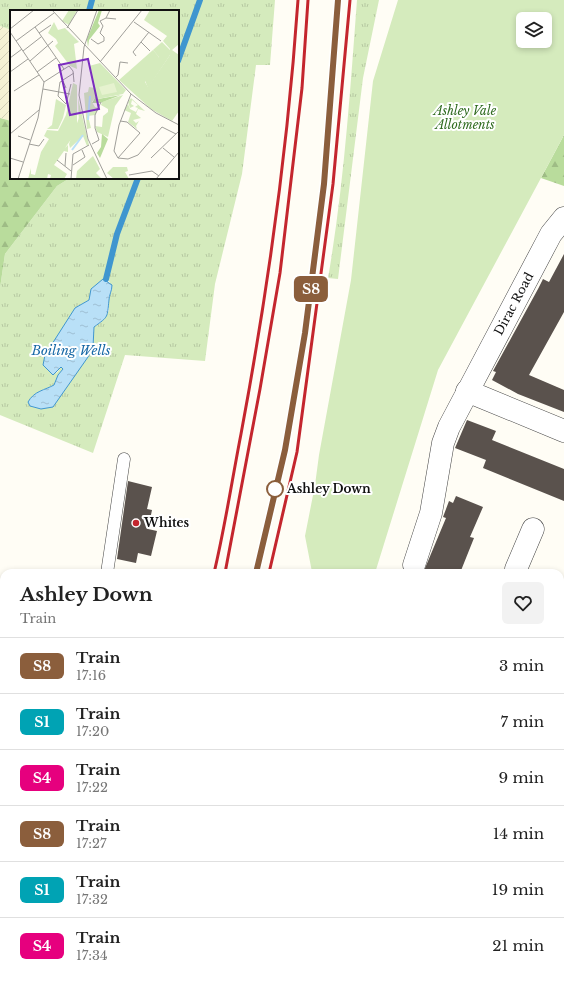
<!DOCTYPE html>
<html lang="en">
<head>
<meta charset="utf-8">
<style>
  :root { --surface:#fff; --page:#f2f2f2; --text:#222; --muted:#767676; --line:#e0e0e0 }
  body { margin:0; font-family:"Libre Baskerville",serif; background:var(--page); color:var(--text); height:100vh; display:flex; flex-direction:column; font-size:15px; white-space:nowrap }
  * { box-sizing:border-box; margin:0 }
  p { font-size:13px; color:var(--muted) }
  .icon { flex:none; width:22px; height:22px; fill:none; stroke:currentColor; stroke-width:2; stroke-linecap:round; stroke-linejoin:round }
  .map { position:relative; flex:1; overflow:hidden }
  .panel { position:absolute; left:0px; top:569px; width:564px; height:412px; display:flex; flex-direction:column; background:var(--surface); border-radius:12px 12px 0 0; box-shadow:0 2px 6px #0003 }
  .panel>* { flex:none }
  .badge { padding:0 8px; border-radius:6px; font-size:14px; line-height:26px }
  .buttons { position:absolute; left:516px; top:12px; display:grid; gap:8px }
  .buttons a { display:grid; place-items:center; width:36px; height:36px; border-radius:6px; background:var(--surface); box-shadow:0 2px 6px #0003; font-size:20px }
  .map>.badge { position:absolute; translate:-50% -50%; box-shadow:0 0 0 2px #fff }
  .round { display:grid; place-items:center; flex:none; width:42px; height:42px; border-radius:6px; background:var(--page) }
  .head { display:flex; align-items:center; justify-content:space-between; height:68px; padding:0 20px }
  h1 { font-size:19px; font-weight:800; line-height:30px }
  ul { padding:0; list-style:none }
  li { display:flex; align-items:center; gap:12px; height:56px; padding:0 20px; border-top:1px solid var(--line) }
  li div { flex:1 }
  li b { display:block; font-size:15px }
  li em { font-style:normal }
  li .badge { min-width:44px; font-weight:700; text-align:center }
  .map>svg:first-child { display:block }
  .farmland { fill:url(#farmland-furrows) }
  .grass { fill:url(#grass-tufts); fill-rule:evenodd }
  .forest { fill:url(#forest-firs) }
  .park { fill:url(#park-dots) }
  .garden { fill:#d5ebbd; fill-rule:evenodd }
  .water { fill:url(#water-ripples); stroke:#3f96cf }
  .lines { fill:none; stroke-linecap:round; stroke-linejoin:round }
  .stream { stroke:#3f96cf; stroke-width:6 }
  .building { fill:#5a524d }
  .lane-casing { stroke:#444; stroke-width:13 }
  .street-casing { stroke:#444; stroke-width:23 }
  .lane { stroke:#fff; stroke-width:12 }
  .street { stroke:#fff; stroke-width:22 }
  .rail { stroke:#c4262e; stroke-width:3 }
  .line-casing { stroke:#fff; stroke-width:9 }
  .line { stroke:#8b5e3c; stroke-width:6 }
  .stop-dot { fill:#fff; stroke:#8b5e3c; stroke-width:2 }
  .poi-dot { fill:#c4262e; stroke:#fff; stroke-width:1.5 }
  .labels { text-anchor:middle; stroke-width:4; stroke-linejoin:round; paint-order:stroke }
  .park-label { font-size:12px; font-style:italic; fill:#2f6b1f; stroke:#fff }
  .street-label { font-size:12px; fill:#111; stroke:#fff }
  .stop-label { font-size:12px; font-weight:bold; fill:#111; stroke:#fff; text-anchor:start }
  .poi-label { font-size:12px; font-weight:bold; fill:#111; stroke:#fff; text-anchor:start }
  .water-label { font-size:13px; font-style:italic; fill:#1768a6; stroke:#fff }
  .inset-river { fill:none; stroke:#b9e0f7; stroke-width:2 }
  .inset-road { fill:none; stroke:#a09f9a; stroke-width:1 }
  .view { fill:#7b2cbf; fill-opacity:0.15; stroke:#7b2cbf; stroke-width:2 }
  .inset-edge { fill:none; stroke:#111; stroke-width:2 }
</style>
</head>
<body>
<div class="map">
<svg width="564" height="981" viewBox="0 0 564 981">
  <defs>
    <pattern id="farmland-furrows" width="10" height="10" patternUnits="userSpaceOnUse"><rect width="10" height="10" fill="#f6f3d4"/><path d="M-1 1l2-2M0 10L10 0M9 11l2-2" fill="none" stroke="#d2cfb5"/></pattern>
    <pattern id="grass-tufts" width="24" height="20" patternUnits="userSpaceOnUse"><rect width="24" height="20" fill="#d5ebbd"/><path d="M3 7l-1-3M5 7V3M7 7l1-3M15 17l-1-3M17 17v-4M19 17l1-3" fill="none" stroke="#b6c8a1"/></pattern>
    <pattern id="forest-firs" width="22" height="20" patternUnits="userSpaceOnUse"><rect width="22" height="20" fill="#b9dc9c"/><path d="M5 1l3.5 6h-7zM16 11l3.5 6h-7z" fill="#9ebc85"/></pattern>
    <pattern id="park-dots" width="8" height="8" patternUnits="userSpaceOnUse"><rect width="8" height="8" fill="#d5ebbd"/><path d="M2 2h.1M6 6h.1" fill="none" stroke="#b6c8a1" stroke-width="1.8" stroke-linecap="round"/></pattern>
    <pattern id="water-ripples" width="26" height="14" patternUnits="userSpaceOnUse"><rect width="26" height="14" fill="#b9e0f7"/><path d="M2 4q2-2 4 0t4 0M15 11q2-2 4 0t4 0" fill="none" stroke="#9ebfd3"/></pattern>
  </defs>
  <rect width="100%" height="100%" fill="#fffdf5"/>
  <path class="farmland" d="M0,26L11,30V121L0,118Z"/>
  <g class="grass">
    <path d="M0,0H275L270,65H256L242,174L215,284L205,361L125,355L93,453L0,415V288L5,254L57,186L70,178H178V11H11V30L0,26ZM109,281L112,288L109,299V311L100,323L94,327L93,347L88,357L41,409L30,406L29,404C33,391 44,390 54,385L58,375L63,369L61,367L56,374L75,308L89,300L91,291Z"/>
    <path d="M357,0H379L363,78L338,279L328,278C344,186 350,93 357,0Z"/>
  </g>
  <g class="forest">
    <path d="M0,118L11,121V178H70L57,186L5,254L0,288Z"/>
    <path d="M564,135V186L541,178Z"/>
    <path d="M34,977H73L71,981H33Z"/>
  </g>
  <path class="park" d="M0,614L4,623V845H0Z"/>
  <g class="garden">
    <path d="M398,0H564V135L438,370L375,573H315L312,572L305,536L315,485L319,455L351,280L373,81ZM523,19H545V41H523Z"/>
    <path d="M204,977H385L387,981H203Z"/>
  </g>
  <path class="water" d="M103,279L112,285C112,291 109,295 109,300C107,318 109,316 94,327L93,347L88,357L53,407L41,409L30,406L28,402C34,391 45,390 54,385L58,375L63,369L61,367L53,375L43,365L45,355L75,308L89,300L91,289Z"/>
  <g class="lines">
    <g class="stream">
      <path d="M89,11L92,0"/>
      <path d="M178,61L200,0"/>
      <path d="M106,279L117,234L138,178"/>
    </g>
  </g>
  <g class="building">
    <path d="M564,254V312L529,375L564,390V412L518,394L492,380L496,372L493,371L538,289L543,279L549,282Z"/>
    <path d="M467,420L496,431L492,440L564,469V501L483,468L486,460L455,448Z"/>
    <path d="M128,481L152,487L147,509L152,510L148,529L157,531L151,556L138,553L136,563L117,559Z"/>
    <path d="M456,496L483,507L470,537L474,538L460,573H423L446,518L443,517L449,501L453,503Z"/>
  </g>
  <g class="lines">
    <defs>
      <g id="lane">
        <path d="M107,573L124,459"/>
        <path d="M0,851H4"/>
        <path d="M322,977L323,981"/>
      </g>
      <g id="street">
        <path d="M467,391L564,431"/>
        <path d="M414,565L431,513L443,443L449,427L551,234L564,218"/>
        <path d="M518,573L516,569L533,529"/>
        <path d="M560,664L564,671"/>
        <path d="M560,860L564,859"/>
        <path d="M524,977L526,981"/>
      </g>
    </defs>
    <use href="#lane" class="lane-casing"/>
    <use href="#street" class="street-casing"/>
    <use href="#lane" class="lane"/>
    <use href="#street" class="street"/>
    <g class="rail">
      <path d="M214,573C225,527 232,480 241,434C268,290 288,146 298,0"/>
      <path d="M225,573L260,389L280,273L302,88L308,0"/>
      <path d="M256,573L285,450L305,333L324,183L338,0"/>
      <path d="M269,573L297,452L333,184L350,0"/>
      <path d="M103,981L104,977"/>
      <path d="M115,981L116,977"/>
      <path d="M133,981L134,977"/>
      <path d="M144,981L145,977"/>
    </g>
  </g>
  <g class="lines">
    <defs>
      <path id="line" d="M256,573L285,450L305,333L324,184L338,0"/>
    </defs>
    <use href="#line" class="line-casing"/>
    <use href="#line" class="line"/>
  </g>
  <circle class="stop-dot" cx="275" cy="489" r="8"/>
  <circle class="poi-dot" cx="136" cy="523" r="4"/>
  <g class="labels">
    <g class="park-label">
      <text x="465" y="115">Ashley Vale<tspan x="465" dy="14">Allotments</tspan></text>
    </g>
    <g class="street-label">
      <text transform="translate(514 304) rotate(-62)" y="4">Dirac Road</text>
    </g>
    <g class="stop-label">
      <text x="287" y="493">Ashley Down</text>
    </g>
    <g class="poi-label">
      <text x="144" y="527">Whites</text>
    </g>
    <g class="water-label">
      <text x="71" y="355">Boiling Wells</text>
    </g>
  </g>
  <g transform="translate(10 10)">
    <rect width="169" height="169" fill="#fffdf5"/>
    <path d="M79,77L85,78L86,86L82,92L85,97L89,98L85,105L78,106L81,118L77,119L74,83L78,82ZM113,85L105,96L98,127L87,122L85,116L92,117L93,106L98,102V99L91,95L92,92ZM68,88L79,135L77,136L69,116ZM121,88L135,101L128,99L126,104L131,108L123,110L126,113L129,111L126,116L127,119L118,112L121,103L114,100L118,94L120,99L126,102L128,98L125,97L128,95L122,90L121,94L124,96L120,98L118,92Z" fill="#d5ebbd"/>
    <path d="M89,0H92L88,13L90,16L79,30L78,37L77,29ZM83,70L85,71L88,89L111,85L116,81L111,85L90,93H82L86,86ZM92,124L98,129L90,148L87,143L91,137Z" fill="#b9dc9c"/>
    <path d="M59,0H67L59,15L52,11ZM140,0H169V34L162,40L169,45V101L162,111L141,99L109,70L143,40L149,47L135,72L138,77L160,45V39L153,31L157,26L134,10ZM90,53L116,80L113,84L88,89L79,56ZM46,89L56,95L53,108L48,119H37L42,115ZM83,146L90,159L86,163L92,169H66L67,161ZM103,157H117L118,161L115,162L119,169H104L97,163Z" fill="#d5ebbd"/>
    <path d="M44,12L48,20L55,18L69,32L64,34L67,59L60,56L45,36L48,33L46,29L38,23ZM152,32L160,40V45L138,78L134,68L136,57L149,47L143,40ZM63,73L67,75V114L62,128L55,138L58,135V142L54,141L44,155L57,164L54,169H40L41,165L38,164L37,169H18L21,158V164L25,165L31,142L39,129L34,126L37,120L48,121L56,105ZM69,108L74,125L60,138L59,134Z" fill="#d5ebbd"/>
    <path d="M104,73L107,82L92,85L89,77Z" fill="#e6f2cf"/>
    <path class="inset-river" d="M78,110L80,86M62,140L73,125"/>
    <path class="inset-road" d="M42,0L121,84L146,103L169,115M87,0L74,37L69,85L78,129L97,169M100,0L96,8L106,9M124,12L151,31M25,17L54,59M57,18L68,0M0,19L24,0M0,22L34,72L28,108L8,169M29,23L41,15M81,29L88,34L94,31V27L90,23L93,16L90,11L96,8M6,31L44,3M131,32L140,41M13,41L31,27M126,46L123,42L139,22M0,48L12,39M20,51L43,31M90,52L132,0M0,62L18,49M27,62L46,48M105,68L108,65L110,52L118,53M53,70L64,63M34,72L59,56L63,61L64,72M56,78L53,71L50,72L48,86L56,94L61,74M33,79L60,84M4,81L29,65M0,124L29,100M8,126L20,130M19,134L29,136L34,129M82,134L89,130L85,118V105L91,92M153,138L164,147M0,148L13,152M108,148L118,149L128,145L152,117L166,124M108,148L104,141L109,115L121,84M108,148L130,123L117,112L110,111M141,148L169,121M47,150L61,161M63,155L75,147L72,140M55,156L56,143M119,165L142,161L149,166M61,169L63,144L79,135M146,169L169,142"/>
    <path class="view" d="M78,49L89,99L60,105L49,55Z"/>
    <rect width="169" height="169" class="inset-edge"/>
  </g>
</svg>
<div class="buttons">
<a><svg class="icon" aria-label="layers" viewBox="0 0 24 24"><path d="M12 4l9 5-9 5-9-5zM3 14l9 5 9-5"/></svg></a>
</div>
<b class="badge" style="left:311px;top:289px;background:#8b5e3c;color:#fff">S8</b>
<section class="panel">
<div class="head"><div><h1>Ashley Down</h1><p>Train</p></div><a class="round"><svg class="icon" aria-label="heart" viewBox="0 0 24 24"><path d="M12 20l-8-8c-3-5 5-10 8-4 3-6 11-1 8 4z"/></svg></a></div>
<ul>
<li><span class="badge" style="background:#8b5e3c;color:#fff">S8</span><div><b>Train</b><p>17:16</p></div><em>3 min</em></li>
<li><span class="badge" style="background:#00a3b4;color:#fff">S1</span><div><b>Train</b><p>17:20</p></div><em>7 min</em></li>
<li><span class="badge" style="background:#e6007e;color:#fff">S4</span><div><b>Train</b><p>17:22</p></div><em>9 min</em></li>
<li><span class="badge" style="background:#8b5e3c;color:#fff">S8</span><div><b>Train</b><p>17:27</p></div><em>14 min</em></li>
<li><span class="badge" style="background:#00a3b4;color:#fff">S1</span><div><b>Train</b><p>17:32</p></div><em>19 min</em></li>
<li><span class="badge" style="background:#e6007e;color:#fff">S4</span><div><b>Train</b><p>17:34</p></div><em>21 min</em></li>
</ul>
</section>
</div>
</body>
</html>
